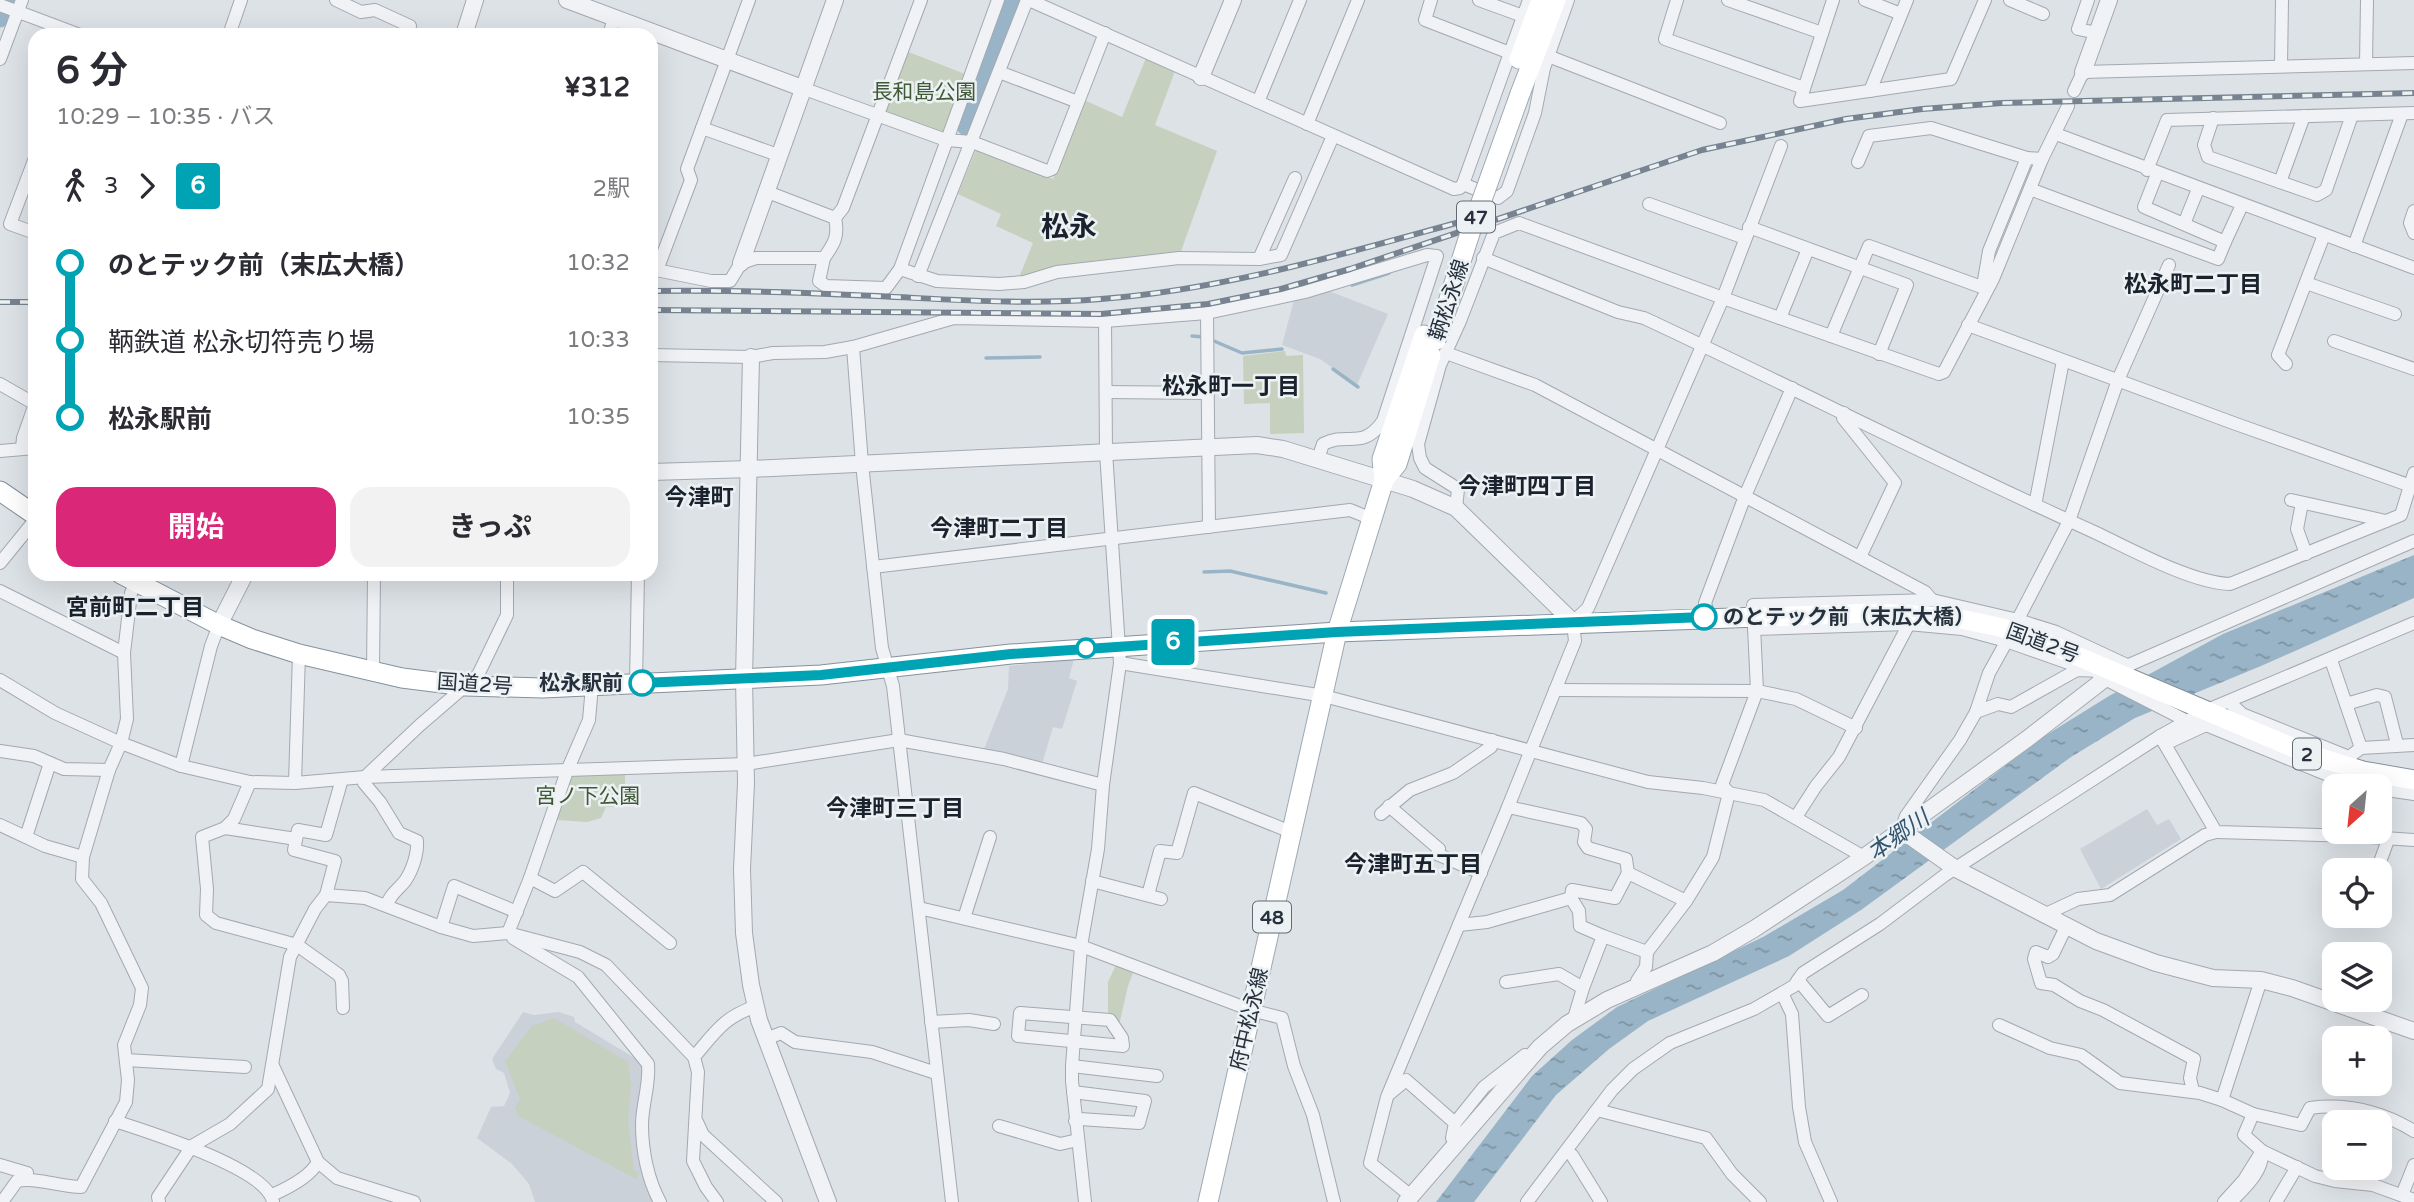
<!DOCTYPE html>
<html lang="ja">
<head>
<meta charset="utf-8">
<style>
  :root { --surface:#fff; --page:#f2f2f3; --text:#2b2b33; --muted:#7c7c81; --accent:#db2777 }
  body { margin:0; font-family:"Varela Round","Noto Sans JP",sans-serif; background:var(--page); color:var(--text); height:100vh; display:flex; flex-direction:column; font-size:26px; white-space:nowrap }
  * { box-sizing:border-box; margin:0 }
  p { font-size:23px; color:var(--muted) }
  .icon { flex:none; width:38px; height:38px; fill:none; stroke:currentColor; stroke-width:2; stroke-linecap:round; stroke-linejoin:round }
  .map { position:relative; flex:1; overflow:hidden }
  .side { position:absolute; left:28px; top:28px; width:630px; height:553px; display:flex; flex-direction:column; background:var(--surface); border-radius:21px; box-shadow:0 7px 28px #0002 }
  .side>* { flex:none }
  .badge { padding:0 14px; border-radius:5px; font-size:24px; line-height:46px }
  .needle { width:46px; rotate:207deg }
  .fabs { position:absolute; left:2322px; top:774px; display:grid; gap:14px }
  .fabs a { display:grid; place-items:center; width:70px; height:70px; border-radius:14px; background:var(--surface); box-shadow:0 7px 28px #0002; font-size:35px }
  .map>.badge { position:absolute; translate:-50% -50%; box-shadow:0 0 0 4px #fff }
  .legs { display:flex; align-items:center; gap:10px; height:77px; padding:0 28px; font-size:23px }
  .legs p { margin-inline-start:auto }
  .summary { display:flex; align-items:center; justify-content:space-between; height:119px; padding:0 28px }
  h1 { font-size:38px; font-weight:700; line-height:52px }
  .action { display:flex; gap:14px; margin-top:auto; padding:14px 28px }
  .action a { flex:1; height:80px; border-radius:21px; background:var(--accent); color:#fff; font-size:28px; font-weight:700; line-height:80px; text-align:center }
  .action a+a { background:var(--page); color:var(--text) }
  ul { padding:0 28px; list-style:none }
  li { display:flex; align-items:center; gap:24px; height:77px; font-size:26px }
  li i { display:grid; place-items:center; width:10px; height:100%; margin:0 9px; background:currentColor }
  li i::after { content:''; width:18px; height:18px; margin:-9px; border:5px solid; border-radius:50%; background:var(--surface) }
  li p { margin-inline-start:auto }
  li:first-child i { background:linear-gradient(#0000 50%,currentColor 0) }
  li:last-child i { background:linear-gradient(currentColor 50%,#0000 0) }
  .map>svg:first-child { display:block }
  .built { fill:#cbd1d8 }
  .park { fill:#c5d0be }
  .water { fill:url(#water-ripples) }
  .lines { fill:none; stroke-linecap:round; stroke-linejoin:round }
  .stream { stroke:#99b4c6; stroke-width:3.5 }
  .river { stroke:#99b4c6; stroke-width:19 }
  .minor-casing { stroke:#a3a9b1; stroke-width:14 }
  .tertiary-casing { stroke:#a3a9b1; stroke-width:18 }
  .primary-casing { stroke:#9da8b2; stroke-width:21 }
  .trunk-casing { stroke:#85919d; stroke-width:21 }
  .minor { stroke:#f0f2f5; stroke-width:12 }
  .tertiary { stroke:#f0f2f5; stroke-width:16 }
  .primary { stroke:#fff; stroke-width:19 }
  .trunk { stroke:#fff; stroke-width:19 }
  .rail-casing { stroke:#778390; stroke-width:6 }
  .rail { stroke:#ecf1f4; stroke-width:3.5; stroke-dasharray:10; stroke-linecap:butt }
  .primary-bridge-casing { stroke:#9da8b2; stroke-width:21; stroke-linecap:butt }
  .primary-bridge { stroke:#fff; stroke-width:19 }
  .line-1-casing { stroke:#fff; stroke-width:16 }
  .line-1 { stroke:#00a3b4; stroke-width:10 }
  .stop-1-dot { fill:#fff; stroke:#00a3b4; stroke-width:3.5 }
  .labels { text-anchor:middle; stroke-width:5; stroke-linejoin:round; paint-order:stroke }
  .shield { fill:#ecf1f4; stroke:#626b74; stroke-width:2 }
  .shield-label { font-size:19px; font-weight:bold; fill:#27313d }
  .park-label { font-size:21px; fill:#3f5835; stroke:#ecf1f4 }
  .street-label { font-size:21px; fill:#27313d; stroke:#ecf1f4 }
  .stop-label { font-size:21px; font-weight:bold; fill:#27313d; stroke:#ecf1f4; text-anchor:start }
  .neighbourhood-label { font-size:23px; font-weight:bold; fill:#19222d; stroke:#ecf1f4 }
  .water-label { font-size:23px; font-style:italic; fill:#32546f; stroke:#ecf1f4 }
  .district-label { font-size:28px; font-weight:bold; fill:#19222d; stroke:#ecf1f4 }
</style>
</head>
<body>
<div class="map">
<svg width="2414" height="1202" viewBox="0 0 2414 1202">
  <defs>
    <pattern id="water-ripples" width="26" height="14" patternUnits="userSpaceOnUse" patternTransform="scale(1.75)"><rect width="26" height="14" fill="#99b4c6"/><path d="M2 4q2-2 4 0t4 0M15 11q2-2 4 0t4 0" fill="none" stroke="#7d93a2"/></pattern>
  </defs>
  <rect width="100%" height="100%" fill="#dde2e7"/>
  <g class="built">
    <path d="M1329,291L1388,314L1357,385L1320,359L1282,345L1294,300Z"/>
    <path d="M1074,659L1069,678L1077,681L1062,729L1053,727L1042,764L984,749L1008,689L1009,666Z"/>
    <path d="M2147,809L2157,825L2169,819L2181,839L2101,889L2080,849Z"/>
    <path d="M523,1012L534,1015L559,1012L574,1017L575,1022L643,1063L641,1154L647,1189L656,1202H535L529,1184L512,1164L477,1138L491,1107L504,1106L510,1093L504,1073L496,1069L492,1059Z"/>
  </g>
  <g class="park">
    <path d="M906,51L965,74L943,135L882,115Z"/>
    <path d="M1146,58L1175,71L1155,125L1217,151L1180,254L1018,280L1033,243L996,226L1001,214L958,194L976,150L1053,179L1084,100L1122,117Z"/>
    <path d="M1285,351L1286,356L1303,355L1304,433L1270,434V403L1244,404L1243,356Z"/>
    <path d="M625,773V806L606,807L601,818L587,822L557,820L572,775Z"/>
    <path d="M1117,963L1134,970L1128,986L1119,1025L1108,1012V982Z"/>
    <path d="M554,1018L628,1062L631,1083L628,1121L634,1170L639,1173L636,1179L518,1116L515,1108L520,1099L505,1061L532,1026Z"/>
  </g>
  <path class="water" d="M2414,555V598L2261,666L2135,718L2071,757L1861,910L1789,956L1648,1021L1609,1049L1556,1095L1474,1202H1436L1532,1076L1572,1040L1617,1007L1763,937L1843,890L2043,737L2109,696L2223,634Z"/>
  <g class="lines">
    <g class="stream">
      <path d="M1352,285L1389,273"/>
      <path d="M1192,336L1204,337"/>
      <path d="M1214,341L1242,353L1282,349"/>
      <path d="M986,358L1040,357"/>
      <path d="M1333,369L1358,387"/>
      <path d="M1204,572L1230,571L1326,593"/>
    </g>
    <g class="river">
      <path d="M0,18L6,0"/>
      <path d="M966,126L1014,0"/>
    </g>
    <defs>
      <g id="minor">
        <path d="M336,0L361,12L375,10L410,26"/>
        <path d="M1029,0L1454,189L1460,188L1463,184L1529,0"/>
        <path d="M1431,0L1425,20L1510,53"/>
        <path d="M1479,0L1523,16"/>
        <path d="M1677,0L1665,39L1804,88"/>
        <path d="M1728,0L1822,33"/>
        <path d="M1833,0L1800,101L1951,79L1985,0"/>
        <path d="M1865,0L1901,14"/>
        <path d="M2010,0L2043,14"/>
        <path d="M2088,0L2078,29L2097,33"/>
        <path d="M0,5L80,35"/>
        <path d="M229,35L241,0"/>
        <path d="M609,35L614,18"/>
        <path d="M1548,56L1720,123"/>
        <path d="M0,59L22,0"/>
        <path d="M2366,64L2367,0"/>
        <path d="M2281,66L2282,0"/>
        <path d="M999,72L1078,102"/>
        <path d="M802,88L946,140L972,142L1047,171L1052,169L1105,33"/>
        <path d="M1870,91L1907,0"/>
        <path d="M2074,91L2083,72L2414,63"/>
        <path d="M1258,102L1300,0"/>
        <path d="M2213,118L2204,145L2208,157L2317,195L2326,190L2352,115"/>
        <path d="M1307,124L1358,0"/>
        <path d="M702,128L778,155"/>
        <path d="M2056,134L2414,268"/>
        <path d="M1781,146L1723,298L1939,374L1944,372L1993,279L2042,159L2068,106"/>
        <path d="M35,158L10,224L35,233"/>
        <path d="M1858,162L1869,136L1931,128L2027,158L2042,159"/>
        <path d="M2147,170L2167,120L2414,113"/>
        <path d="M2157,174L2144,207L2225,242L2242,205"/>
        <path d="M2280,182L2304,116"/>
        <path d="M1463,184L1498,198L1507,191L1535,113L1544,68L1568,0"/>
        <path d="M2030,189L2218,259L2225,242"/>
        <path d="M1649,204L1745,238"/>
        <path d="M2414,211L2410,223L2414,233"/>
        <path d="M835,218L843,208L921,0"/>
        <path d="M2184,224L2198,189"/>
        <path d="M1749,227L1907,285L1879,354"/>
        <path d="M2354,246L2402,114"/>
        <path d="M824,258L819,281L826,286L886,288L900,269L998,0"/>
        <path d="M1483,258L1618,312L1644,318C1794,388 1941,463 2092,531C2129,548 2191,583 2230,584L2401,515L2414,473"/>
        <path d="M1259,259L1295,178"/>
        <path d="M651,269L711,281H730L741,263L756,258H824C834,244 839,236 835,218L765,191"/>
        <path d="M900,269L937,281L999,284L1024,282L1057,272L1179,258L1259,259L1281,255L1333,136"/>
        <path d="M657,270L691,180L687,169L749,0"/>
        <path d="M918,276L1027,0"/>
        <path d="M2306,283L2395,314"/>
        <path d="M1983,286L1989,251L2027,158"/>
        <path d="M1207,313L1209,527"/>
        <path d="M1780,318L1808,249"/>
        <path d="M1105,321L1207,313L1305,292L1427,255L1437,256L1383,421C1362,451 1348,431 1323,444L1318,459"/>
        <path d="M1968,325L2236,424L2414,487"/>
        <path d="M1831,336L1869,246L1987,289"/>
        <path d="M2334,341L2414,369"/>
        <path d="M853,347L862,464L882,648L893,686L952,1202"/>
        <path d="M1446,353L1535,385L1925,592L1932,600"/>
        <path d="M651,355L751,357L773,353L825,352L853,347L954,318L1105,321L1106,452L1120,663L1103,785L1098,849L1081,946L1072,1066V1081L1085,1202"/>
        <path d="M2286,364L2278,355L2324,235"/>
        <path d="M0,384L35,404L23,438L22,448"/>
        <path d="M1106,392L1207,393"/>
        <path d="M1844,413L1843,418L1895,483L1860,557"/>
        <path d="M0,451L35,448"/>
        <path d="M2291,500L2386,521"/>
        <path d="M2302,503L2297,529L2306,554"/>
        <path d="M2035,505L2063,361"/>
        <path d="M1456,508L1458,489L1425,468L1420,458L1418,444L1440,365L1460,321L1494,233L1519,223L1723,298L1588,608L1573,622L1575,641L1508,807"/>
        <path d="M0,563L35,520"/>
        <path d="M873,567L1350,510L1372,519"/>
        <path d="M0,591L124,653"/>
        <path d="M1709,617L1705,603L1745,496L1792,388"/>
        <path d="M2016,623L2069,521L2118,380L2169,265"/>
        <path d="M1754,629L1908,624L1962,629L2006,641L2083,668"/>
        <path d="M2331,660L2361,748"/>
        <path d="M1120,663L1324,696L1648,782L1703,788L1764,800L1864,857"/>
        <path d="M2122,668L2414,541"/>
        <path d="M373,672L374,574"/>
        <path d="M2099,676L2187,721L2206,725"/>
        <path d="M0,680L55,713L121,743L181,766L250,782L295,783L365,777L746,764L899,740L1004,759L1103,785"/>
        <path d="M636,683L638,574"/>
        <path d="M1555,690L1757,691L1796,699L1856,728"/>
        <path d="M2229,702L2242,714L2349,757L2361,748L2414,745"/>
        <path d="M2346,704L2377,695L2385,697L2397,744"/>
        <path d="M1976,712L1998,704L2011,707L2077,670L2101,671"/>
        <path d="M2160,736L2216,832L2355,836L2414,840"/>
        <path d="M2165,744L2206,725L2333,777L2366,786"/>
        <path d="M0,751L34,756L64,769L109,770"/>
        <path d="M181,766L211,646L219,625"/>
        <path d="M365,777L420,725L478,675L507,615V574"/>
        <path d="M365,777L364,783L380,802L399,833L417,841C418,854 412,871 405,881C398,890 390,894 387,905"/>
        <path d="M250,782L234,819L225,828L202,837L207,889L206,915L216,923L297,945L339,975L342,981L343,1008"/>
        <path d="M295,783L299,654"/>
        <path d="M2380,789L2414,794"/>
        <path d="M1389,806L1439,849L1437,854L1481,873"/>
        <path d="M1381,814L1410,790L1453,773L1491,747L1492,740"/>
        <path d="M1796,817L1816,786L1839,757L1911,620"/>
        <path d="M0,825L45,846L83,857"/>
        <path d="M225,828L296,839"/>
        <path d="M1901,830L1906,816L1960,740L1976,712L1989,673L2009,637"/>
        <path d="M26,837L50,763"/>
        <path d="M2377,870L2388,840"/>
        <path d="M530,878L555,891L583,872L670,943"/>
        <path d="M1092,881L1161,899"/>
        <path d="M326,895L335,861L294,850L298,830L326,835L342,779"/>
        <path d="M1148,895L1160,851L1177,853L1194,793L1291,832"/>
        <path d="M919,908L1081,946L1251,1010L1282,1018L1294,1066L1313,1115L1334,1202"/>
        <path d="M2046,917L2048,913L2078,899L2110,895L2205,835L2216,832"/>
        <path d="M964,918L990,837"/>
        <path d="M1459,925L1487,922L1571,898"/>
        <path d="M441,927L454,886L517,912"/>
        <path d="M2066,927L2053,954L2048,957L2036,952L2034,959L2041,983L2054,985L2080,1001L2103,1010L2194,1059L2190,1078L2193,1091"/>
        <path d="M508,933L530,878L567,771L589,720L592,686"/>
        <path d="M1603,936L1580,926L1579,911L1571,898L1572,890L1615,898L1628,873L1686,901"/>
        <path d="M513,938L578,977L648,1064C650,1085 642,1104 642,1125C642,1151 648,1180 660,1202"/>
        <path d="M1798,980L1828,1016L1862,995"/>
        <path d="M1506,982L1559,974L1583,988L1575,1015L1577,1018"/>
        <path d="M1638,987L1637,981L1646,967L1647,952L1686,901L1713,857L1729,793L1722,785L1757,691L1753,605L1932,600L2018,620L2056,632L2129,666"/>
        <path d="M1583,988L1603,936L1647,952"/>
        <path d="M1782,993L1792,1014L1799,1107L1805,1142L1831,1202"/>
        <path d="M1020,1013L1110,1020L1122,1038L1123,1046L1018,1036Z"/>
        <path d="M931,1022L969,1020L994,1024"/>
        <path d="M1999,1025L2050,1048L2081,1055L2120,1083L2200,1093L2222,1100L2253,1114L2244,1135L2262,1151L2315,1176L2335,1181L2373,1185L2414,1200"/>
        <path d="M766,1039L781,1033L795,1042L872,1052L936,1073"/>
        <path d="M126,1060L245,1067"/>
        <path d="M273,1066L318,1162L337,1178L414,1202"/>
        <path d="M1072,1066L1157,1076"/>
        <path d="M1073,1092L1145,1101L1139,1123L1080,1119L1075,1121"/>
        <path d="M1389,1094L1406,1080L1455,1123L1452,1138L1457,1143"/>
        <path d="M2222,1100L2261,980"/>
        <path d="M1594,1114L1597,1110L1706,1138L1732,1174L1760,1202"/>
        <path d="M2253,1114L2301,1125L2310,1108C2347,1103 2382,1112 2414,1131"/>
        <path d="M115,1121C148,1132 267,1168 273,1202"/>
        <path d="M697,1122L703,1135L776,1202"/>
        <path d="M1455,1123L1484,1087L1525,1055"/>
        <path d="M999,1126L1060,1144L1078,1140"/>
        <path d="M1572,1155L1601,1202"/>
        <path d="M0,1165L27,1173V1179"/>
        <path d="M272,1195C288,1188 310,1177 318,1162"/>
        <path d="M2402,1195L2414,1165"/>
        <path d="M1411,1196L1370,1163L1387,1097L1508,807L1581,823L1586,829L1584,842L1588,848L1626,859L1628,873"/>
        <path d="M2,1202L17,1181C38,1177 59,1187 81,1187L126,1102L128,1080L124,1045L140,1005L142,988L101,903L82,879L83,857L109,770L121,743L127,719L124,653L131,593L136,582"/>
        <path d="M159,1202L158,1197L192,1146L230,1124L268,1089L290,957L315,909L326,895L365,898L441,927L473,936L508,933L580,952L606,965L694,1057"/>
        <path d="M717,1202L706,1187L693,1161L698,1072L694,1057C716,1031 723,1018 756,1006"/>
        <path d="M1527,1202L1612,1090L1633,1069L1670,1043L1754,1009L1794,986L1803,973L1880,924L1945,875L2160,736L2205,711L2414,623"/>
        <path d="M2224,1202L2244,1180L2262,1151C2264,1171 2244,1188 2231,1202"/>
        <path d="M2276,1202L2297,1167"/>
      </g>
      <g id="tertiary">
        <path d="M567,0L802,88"/>
        <path d="M464,35L475,0"/>
        <path d="M2083,72L2109,0"/>
        <path d="M1201,77L1233,0"/>
        <path d="M741,263L835,0"/>
        <path d="M751,357L744,679L746,783L742,869L744,933L751,985L759,1020L828,1202"/>
        <path d="M651,472L750,469L1257,445L1283,449L1413,489L1456,508L1573,622"/>
        <path d="M219,625L245,574"/>
        <path d="M1901,830L1956,869L2096,941L2156,963L2213,978L2261,980L2292,988L2414,1031"/>
        <path d="M1406,1202L1540,1047L1567,1024L1607,1000L1713,953L1754,929L1864,857L2027,739L2115,671"/>
      </g>
      <g id="primary">
        <path d="M1519,59L1541,0"/>
        <path d="M1520,94L1556,0"/>
        <path d="M1384,480L1397,464L1431,355"/>
        <path d="M1208,1202L1337,632L1384,480L1382,459L1424,335"/>
      </g>
      <g id="trunk">
        <path d="M0,491L35,515"/>
        <path d="M121,574L219,625L252,639L299,654L402,678L466,686L543,688L821,675L1011,654L1337,632L1874,613L1951,617L1999,627L2037,639L2308,754L2363,771L2414,780"/>
      </g>
    </defs>
    <use href="#minor" class="minor-casing"/>
    <use href="#tertiary" class="tertiary-casing"/>
    <use href="#primary" class="primary-casing"/>
    <use href="#trunk" class="trunk-casing"/>
    <use href="#minor" class="minor"/>
    <use href="#tertiary" class="tertiary"/>
    <use href="#primary" class="primary"/>
    <use href="#trunk" class="trunk"/>
    <defs>
      <g id="rail">
        <path d="M651,291C718,290 785,292 852,295C935,298 1018,306 1101,299C1230,289 1353,251 1478,217"/>
        <path d="M0,302H35"/>
        <path d="M651,310L1101,314L1208,304L1281,289L1350,269L1702,150L1846,119L1922,109L2002,103L2414,93"/>
      </g>
    </defs>
    <use href="#rail" class="rail-casing"/>
    <use href="#rail" class="rail"/>
    <defs>
      <path id="primary-bridge" d="M1436,340L1470,233L1520,94"/>
    </defs>
    <use href="#primary-bridge" class="primary-bridge-casing"/>
    <use href="#primary-bridge" class="primary-bridge"/>
  </g>
  <g class="lines">
    <defs>
      <path id="line-1" d="M642,683L821,675L1011,654L1337,632L1704,617"/>
    </defs>
    <use href="#line-1" class="line-1-casing"/>
    <use href="#line-1" class="line-1"/>
  </g>
  <g class="stop-1-dot">
    <circle cx="1704" cy="617" r="12"/>
    <circle cx="1086" cy="648" r="9"/>
    <circle cx="642" cy="683" r="12"/>
  </g>
  <g class="labels">
    <g class="shield">
      <rect x="1457" y="201.5" width="38" height="31" rx="5"/>
      <rect x="2293" y="738.5" width="28" height="31" rx="5"/>
      <rect x="1253" y="901.5" width="38" height="31" rx="5"/>
    </g>
    <g class="shield-label">
      <text x="1476" y="224">47</text>
      <text x="2307" y="761">2</text>
      <text x="1272" y="924">48</text>
    </g>
    <g class="park-label">
      <text x="924" y="99">長和島公園</text>
      <text x="588" y="803">宮ノ下公園</text>
    </g>
    <g class="street-label">
      <text transform="translate(1449 300) rotate(-72)" y="7">鞆松永線</text>
      <text transform="translate(2043 643) rotate(20)" y="7">国道2号</text>
      <text transform="translate(475 684) rotate(4)" y="7">国道2号</text>
      <text transform="translate(1249 1019) rotate(-77)" y="7">府中松永線</text>
    </g>
    <g class="stop-label">
      <text x="1723" y="624">のとテック前（末広大橋）</text>
      <text x="623" y="690" text-anchor="end">松永駅前</text>
    </g>
    <g class="neighbourhood-label">
      <text x="2193" y="292">松永町二丁目</text>
      <text x="1231" y="394">松永町一丁目</text>
      <text x="1527" y="494">今津町四丁目</text>
      <text x="699" y="505">今津町</text>
      <text x="999" y="536">今津町二丁目</text>
      <text x="135" y="615">宮前町二丁目</text>
      <text x="895" y="816">今津町三丁目</text>
      <text x="1413" y="872">今津町五丁目</text>
    </g>
    <g class="water-label">
      <text transform="translate(1898 835) rotate(-35)" y="8">本郷川</text>
    </g>
    <g class="district-label">
      <text x="1069" y="236">松永</text>
    </g>
  </g>
</svg>
<div class="fabs">
<a><svg class="needle" viewBox="-14 -14 28 28"><path d="M0-13l5 13h-10z" fill="#e53935"/><path d="M0 13l5-13h-10z" fill="#7c7c81"/></svg></a>
<a><svg class="icon" aria-label="locate" viewBox="0 0 24 24"><circle cx="12" cy="12" r="6"/><path d="M12 2v4M12 18v4M2 12h4M18 12h4"/></svg></a>
<a><svg class="icon" aria-label="layers" viewBox="0 0 24 24"><path d="M12 4l9 5-9 5-9-5zM3 14l9 5 9-5"/></svg></a>
<a>+</a>
<a>−</a>
</div>
<b class="badge" style="left:1173px;top:642px;background:#00a3b4;color:#fff">6</b>
<section class="side">
<div class="summary"><div><h1>6 分</h1><p>10:29 – 10:35 · バス</p></div><b>¥312</b></div>
<div class="legs"><svg class="icon" aria-label="walk" viewBox="0 0 24 24"><circle cx="13" cy="4" r="2"/><path d="M13 8l-2 6 4 7M11 14l-3 7M7 12l3-4h3l4 4"/></svg>3<svg class="icon" aria-label="forward" viewBox="0 0 24 24"><path d="M9 5l7 7-7 7"/></svg><b class="badge" style="background:#00a3b4;color:#fff">6</b><p>2駅</p></div>
<ul>
<li><i style="color:#00a3b4"></i><b>のとテック前（末広大橋）</b><p>10:32</p></li>
<li><i style="color:#00a3b4"></i><span>鞆鉄道 松永切符売り場</span><p>10:33</p></li>
<li><i style="color:#00a3b4"></i><b>松永駅前</b><p>10:35</p></li>
</ul>
<div class="action"><a>開始</a><a>きっぷ</a></div>
</section>
</div>
</body>
</html>
